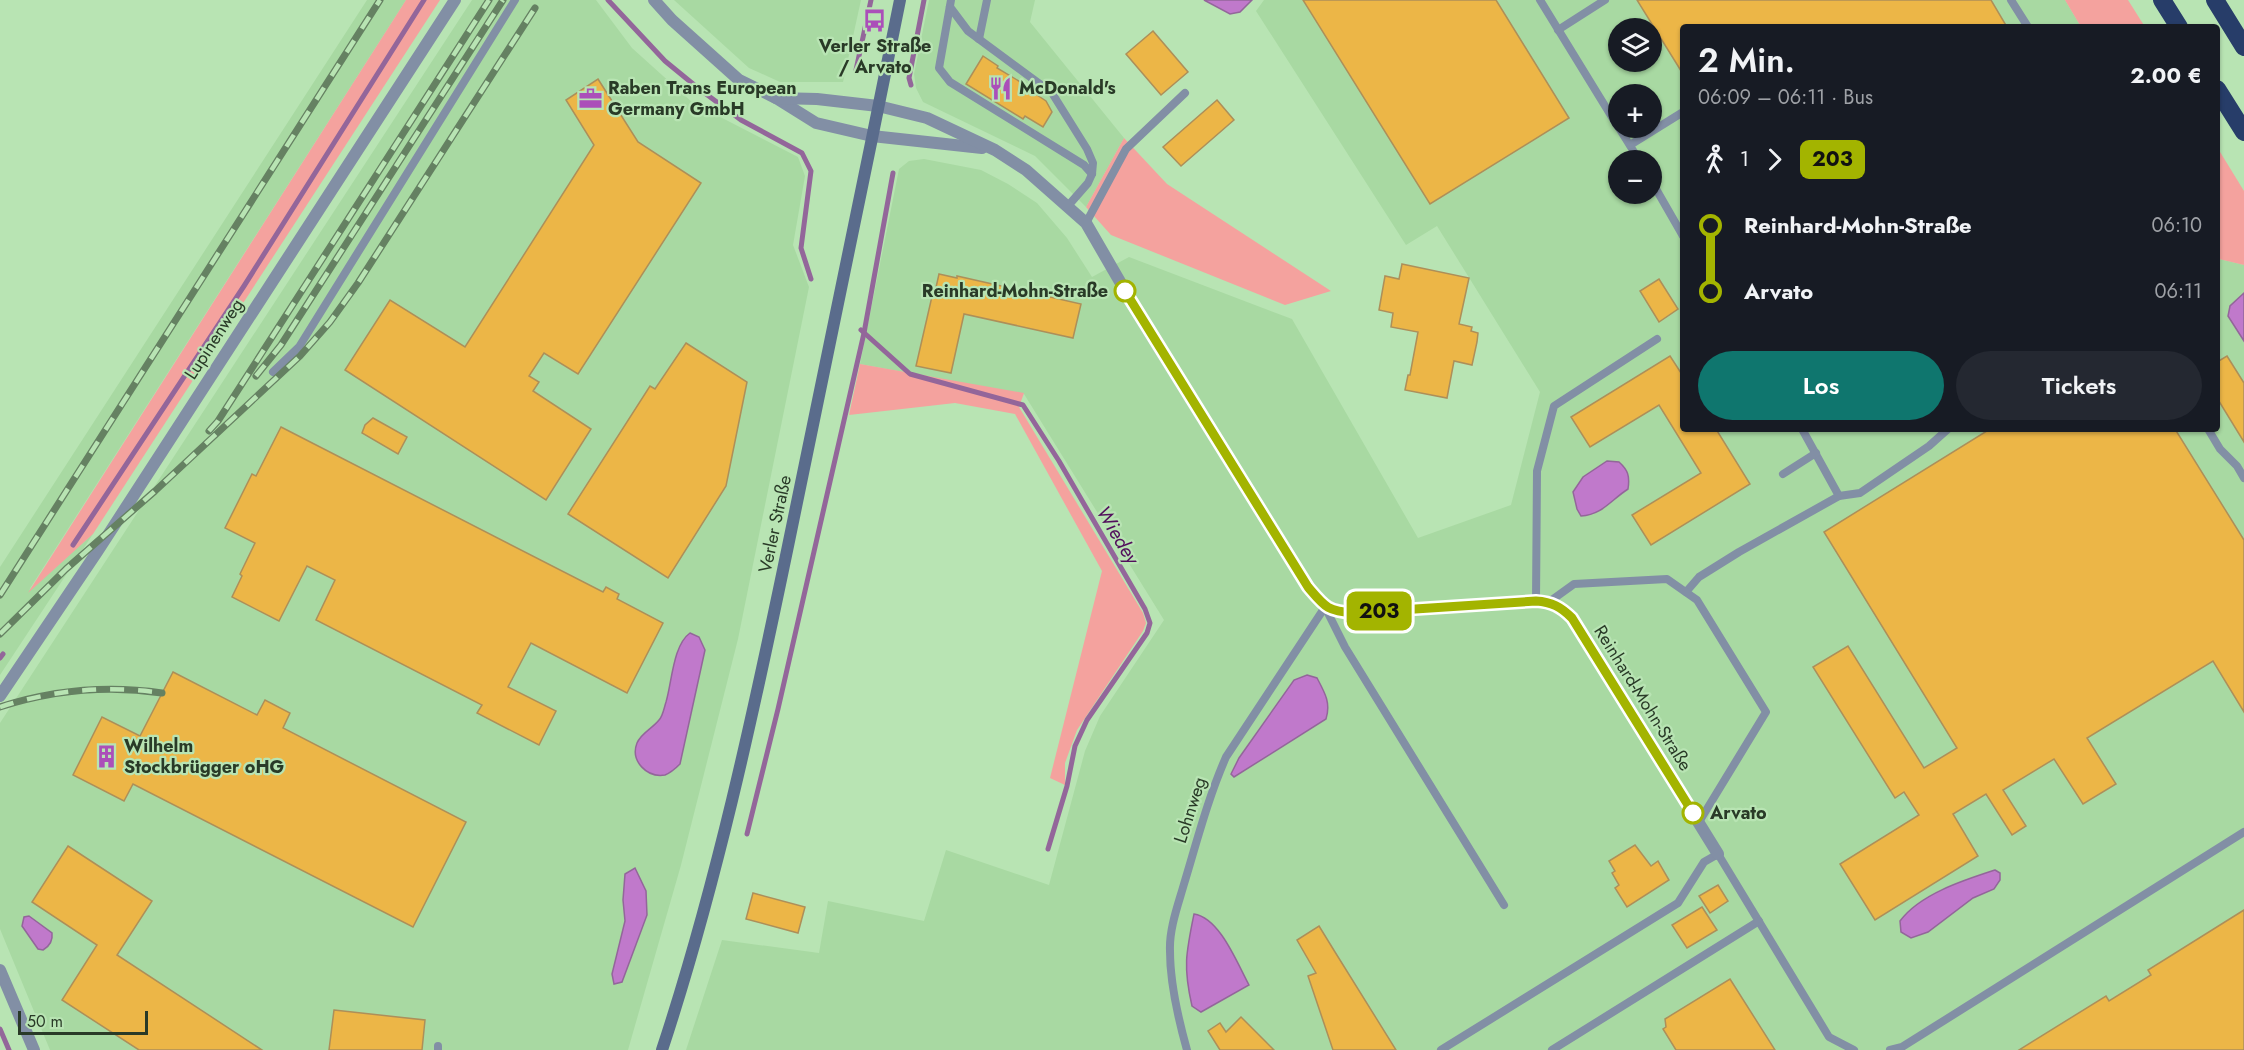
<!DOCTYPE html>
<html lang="de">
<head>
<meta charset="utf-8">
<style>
  :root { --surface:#171b24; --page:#242831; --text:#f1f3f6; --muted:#9ea1a6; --accent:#0f766e }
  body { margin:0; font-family:Jost,sans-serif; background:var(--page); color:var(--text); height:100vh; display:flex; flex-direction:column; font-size:22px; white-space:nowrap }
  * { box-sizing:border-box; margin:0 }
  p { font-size:20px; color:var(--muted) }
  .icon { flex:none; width:33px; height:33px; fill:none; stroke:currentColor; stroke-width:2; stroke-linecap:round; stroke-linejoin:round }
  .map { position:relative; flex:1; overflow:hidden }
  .details { position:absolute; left:1680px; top:24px; width:540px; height:408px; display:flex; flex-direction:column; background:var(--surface); border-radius:6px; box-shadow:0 2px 4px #0004 }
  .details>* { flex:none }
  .badge { padding:0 12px; border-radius:9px; font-size:21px; line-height:39px }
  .controls { position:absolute; left:1608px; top:18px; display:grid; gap:12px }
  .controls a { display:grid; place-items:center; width:54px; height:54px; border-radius:50%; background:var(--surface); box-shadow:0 2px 4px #0004; font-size:30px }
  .scale { position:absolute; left:18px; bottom:15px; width:130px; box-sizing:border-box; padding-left:6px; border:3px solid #293a27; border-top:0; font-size:16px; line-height:21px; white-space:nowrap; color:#293a27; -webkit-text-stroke:4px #b8e4b3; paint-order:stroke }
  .map>.badge { position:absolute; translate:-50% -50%; box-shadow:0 0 0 3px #fff }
  .legs { display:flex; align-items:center; gap:9px; height:66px; padding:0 18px; font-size:20px }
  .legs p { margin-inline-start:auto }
  .head { display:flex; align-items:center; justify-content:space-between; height:102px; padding:0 18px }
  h1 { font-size:33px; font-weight:600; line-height:45px }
  .cta { display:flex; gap:12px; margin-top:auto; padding:12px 18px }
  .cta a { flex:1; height:69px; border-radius:36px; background:var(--accent); color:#fff; font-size:24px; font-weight:600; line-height:69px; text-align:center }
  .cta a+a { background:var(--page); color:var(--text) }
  ul { padding:0 18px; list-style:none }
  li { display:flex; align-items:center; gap:21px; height:66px; font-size:22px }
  li i { display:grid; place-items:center; width:9px; height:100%; margin:0 8px; background:currentColor }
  li i::after { content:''; width:15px; height:15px; margin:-8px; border:4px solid; border-radius:50%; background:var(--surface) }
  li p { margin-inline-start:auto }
  li:first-child i { background:linear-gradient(#0000 50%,currentColor 0) }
  li:last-child i { background:linear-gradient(currentColor 50%,#0000 0) }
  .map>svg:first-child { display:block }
  .built { fill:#a8d9a2; fill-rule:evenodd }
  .green { fill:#f4a29e }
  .water { fill:#c079cb; stroke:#93669a; stroke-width:1.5 }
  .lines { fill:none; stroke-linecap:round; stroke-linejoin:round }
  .stream { stroke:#93669a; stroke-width:5 }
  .building { fill:#ecb647; stroke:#ad8f59; stroke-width:1.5 }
  .service { stroke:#828fa5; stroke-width:8 }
  .minor { stroke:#828fa5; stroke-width:12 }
  .secondary { stroke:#5a6c8c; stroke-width:12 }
  .motorway { stroke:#273d69; stroke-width:18 }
  .rail-casing { stroke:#658162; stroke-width:7 }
  .rail { stroke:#b8e4b3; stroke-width:4.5; stroke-dasharray:14; stroke-linecap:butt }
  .line-1-casing { stroke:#fff; stroke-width:14 }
  .line-1 { stroke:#a3b400; stroke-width:9 }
  .stop-1-dot { fill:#fff; stroke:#a3b400; stroke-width:3 }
  .labels { text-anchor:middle; stroke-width:4.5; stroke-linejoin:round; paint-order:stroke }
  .poi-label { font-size:18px; font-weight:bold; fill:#293a27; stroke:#b8e4b3; text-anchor:start }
  .stop-label { font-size:18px; font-weight:bold; fill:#293a27; stroke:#b8e4b3; text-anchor:end }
  .street-label { font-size:18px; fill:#293a27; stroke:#b8e4b3 }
  .water-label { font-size:20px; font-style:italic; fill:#520f5c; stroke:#b8e4b3 }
</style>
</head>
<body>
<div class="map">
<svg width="2244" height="1050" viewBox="0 0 2244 1050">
  <rect width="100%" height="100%" fill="#b8e4b3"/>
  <g class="built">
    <path d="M367,0H406L29,590L93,534L0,675V567Z"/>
    <path d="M472,0H596L632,48L693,103L798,157L805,176L793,245L809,287L738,639L681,865L628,1050H50L0,929V723Z"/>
    <path d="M674,0H861L843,82H780L749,68Z"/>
    <path d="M929,0H1035L1030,22L1124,138L1086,207L1035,156L923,102L916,88L914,74Z"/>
    <path d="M1264,0H2065L2081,27H1683V429H2217V256L2219,259L2244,265V1050H686L722,940L819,953L828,901L924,921L946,850L1049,885L1085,751L1100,716L1164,620L1024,394L860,364L899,169L909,161L924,159L981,170L1008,184L1037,203L1067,238L1092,277L1129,257L1292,319L1418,538L1511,505L1540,392L1437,226L1406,245L1256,11ZM1618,28H1652V62H1618ZM1618,94H1652V128H1618ZM1618,160H1652V194H1618Z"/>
  </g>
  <g class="green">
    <path d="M406,0H440L93,534L28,593Z"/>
    <path d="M2065,0H2128L2145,27H2081Z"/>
    <path d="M1124,138L1167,184L1331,291L1285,305L1111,235L1086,207Z"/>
    <path d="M2217,147L2244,191V265L2219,259L2217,256Z"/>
    <path d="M860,364L1024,393L1019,407L1143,613L1146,623L1143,631L1077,730L1065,763V785L1050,778L1102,571L1015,414L955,403L849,415Z"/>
  </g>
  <g class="water">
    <path d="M1204,0H1252L1240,12L1230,14Z"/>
    <path d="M2244,293V341L2228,316L2230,306Z"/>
    <path d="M1607,461L1619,462C1628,470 1630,476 1628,489C1611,500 1602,515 1581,516L1577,509L1573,492L1583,477Z"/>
    <path d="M690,633L699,637L705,650L680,764C676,768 670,773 665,775C647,778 630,761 637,743C641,733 653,728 659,720C663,716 664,708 666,702C672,682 673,645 690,633Z"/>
    <path d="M1307,675L1317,678C1325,693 1331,703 1326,719L1234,777L1231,774L1239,758L1294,680Z"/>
    <path d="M635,868L646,891L647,915L622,982L614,984L612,974L625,921L623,900L625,874Z"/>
    <path d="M1995,870L2000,873V880L1994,889L1973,898L1928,932L1911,938L1901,932L1900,921C1920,894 1964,880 1995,870Z"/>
    <path d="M1194,914C1220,918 1237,963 1249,985L1201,1012L1192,1006C1183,967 1186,953 1194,914Z"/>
    <path d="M29,916L52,933C53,941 50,946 43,950L38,949L22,926L24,917Z"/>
  </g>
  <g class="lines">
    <g class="stream">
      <path d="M608,0L665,61L698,88L741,120L802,153L811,171L801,248L811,279"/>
      <path d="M856,70L871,0"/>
      <path d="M911,85L909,78L924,0"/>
      <path d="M861,330L910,374L1023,405L1059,461L1145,609L1150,623L1147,633L1087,720L1075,746L1067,786L1048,849"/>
      <path d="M73,545L244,286L424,0"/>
      <path d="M0,658L3,654"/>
      <path d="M747,834L778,709L864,333L893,173"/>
      <path d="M0,1029L9,1050"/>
    </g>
  </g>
  <g class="building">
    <path d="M1303,0H1496L1569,118L1430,204Z"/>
    <path d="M1637,0H1991L2007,27H1683V74Z"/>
    <path d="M1153,31L1188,72L1161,95L1126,54Z"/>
    <path d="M983,56L998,66L997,68L1039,93L1037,95L1046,101L1052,112L1043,127L1025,116L1023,119L966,84Z"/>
    <path d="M598,79L638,142L701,183L578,374L544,353L529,376L539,382L533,391L591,429L546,500L345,370L390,300L465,347L594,145L566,100Z"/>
    <path d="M1217,100L1234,120L1181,166L1163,147Z"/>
    <path d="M1402,264L1469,278L1459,324L1472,327L1471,331L1478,333L1477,342L1472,365L1454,361L1447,398L1405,390L1408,375H1410L1418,332L1391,327L1393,313L1379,310L1385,276L1399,279Z"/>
    <path d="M939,274L957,278V276L1081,304L1073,338L964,314L951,373L916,366L933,292H935Z"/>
    <path d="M1659,279L1678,309L1659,322L1640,291Z"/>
    <path d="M686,343L747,382L726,486L668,578L568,514L650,386L655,389Z"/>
    <path d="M1670,356L1683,376V429H1716L1750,484L1651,545L1632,515L1701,473L1659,405L1590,447L1571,417Z"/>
    <path d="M2227,356L2244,383V442L2217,398V362Z"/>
    <path d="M373,418L407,437L398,454L362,433L365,425Z"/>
    <path d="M281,427L603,592L606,587L619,594L617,599L663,623L627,693L531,643L508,687L556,711L539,745L477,713L482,705L316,620L335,580L307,566L279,621L232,597L242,576L240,574L255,543L225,528L252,474L256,476Z"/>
    <path d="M1990,429H2175L2244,540V712L2213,661L2087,738L2116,784L2083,804L2054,759L2003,790L2026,826L2012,835L1986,794L1953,814L1978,856L1875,920L1840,864L1919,815L1904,792L1895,798L1813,667L1848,646L1924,768L1957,748L1824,532Z"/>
    <path d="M173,672L257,715L265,700L290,713L283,728L466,822L413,927L133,784L124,801L73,775L102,717L140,736Z"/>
    <path d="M1635,845L1651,866L1658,861L1669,880L1627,907L1615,888L1619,885L1612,873L1615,871L1609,861Z"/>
    <path d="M68,846L152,901L117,955L262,1050H139L62,1000L97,945L32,902Z"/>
    <path d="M1718,885L1728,901L1710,913L1699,896Z"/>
    <path d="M753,893L805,907L798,933L746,919Z"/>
    <path d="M1702,907L1717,930L1687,948L1672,925Z"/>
    <path d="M2244,910V1050H2019L2106,996L2109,1001L2151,975L2148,970Z"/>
    <path d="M1319,926L1335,952L1396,1050H1333L1308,976L1316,973L1297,940Z"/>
    <path d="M1730,979L1775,1050H1676L1663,1029L1666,1027L1665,1019Z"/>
    <path d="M334,1010L425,1020L422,1050H329Z"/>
    <path d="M1241,1017L1274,1050H1220L1208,1031L1220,1023L1226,1032Z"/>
  </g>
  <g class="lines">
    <g class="service">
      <path d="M951,0L939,68L950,82L1084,165L1092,174"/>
      <path d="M1540,0L1618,127"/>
      <path d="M2011,0L2028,27"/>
      <path d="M950,7L968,31L1052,93L1087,149L1093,163L1092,174L1088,183L1067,207"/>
      <path d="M1558,30L1605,0"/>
      <path d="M979,39L987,0"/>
      <path d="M1619,128L1639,160"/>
      <path d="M1630,145L1683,112"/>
      <path d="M1652,182L1683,236"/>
      <path d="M1086,223L1126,149L1185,93"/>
      <path d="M273,372L299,347L515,0"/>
      <path d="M1802,429L1839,496"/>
      <path d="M2208,429L2220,449L2237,466L2244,478"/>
      <path d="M1783,474L1816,453"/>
      <path d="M1686,592L1699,577L1739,552L1839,496L1860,493L1929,446L1948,429"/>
      <path d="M1536,601L1537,471L1554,406L1657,339"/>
      <path d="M1549,602L1574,584L1667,579L1697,600L1766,712L1699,822"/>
      <path d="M1325,607L1345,647L1504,905"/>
      <path d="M438,1050V1046"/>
      <path d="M1187,1050C1178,1018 1170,984 1170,951C1169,929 1178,905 1184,884C1197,841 1208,798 1226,757L1325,607"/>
      <path d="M1441,1050L1678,903L1704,862L1718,854L1829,1037L1854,1050"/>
      <path d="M1552,1050L1759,921"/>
      <path d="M1890,1050L1902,1047L2244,832"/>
    </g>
    <g class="minor">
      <path d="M654,0L672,20L739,80L776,98L816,123L872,136L982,148"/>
      <path d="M776,98L817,99L878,106L927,118L995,150L1026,170L1086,223L1145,325L1308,587C1324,606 1329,611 1355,613L1536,601C1552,602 1561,607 1572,618L1718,854"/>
      <path d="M0,696L97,552L455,0"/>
      <path d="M0,970L34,1050"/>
    </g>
    <path class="secondary" d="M662,1050C716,886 753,715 788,546C827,364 863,182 900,0"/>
    <g class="motorway">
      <path d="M2162,0L2179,27"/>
      <path d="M2215,0L2244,47"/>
      <path d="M2217,89L2244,132"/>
    </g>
    <defs>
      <g id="rail">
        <path d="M256,376L281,345L503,0"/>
        <path d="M209,431L218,421L489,0"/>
        <path d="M0,595L380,0"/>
        <path d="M0,634L66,569L155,491L300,356L330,322L358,283L535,8"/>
        <path d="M0,707C53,690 106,685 162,693"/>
      </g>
    </defs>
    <use href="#rail" class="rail-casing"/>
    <use href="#rail" class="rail"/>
  </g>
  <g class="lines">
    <defs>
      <path id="line-1" d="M1125,291L1308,587C1325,607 1327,611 1354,613L1536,601C1552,602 1561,607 1572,618L1693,813"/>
    </defs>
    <use href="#line-1" class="line-1-casing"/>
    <use href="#line-1" class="line-1"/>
  </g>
  <defs>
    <symbol id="bus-bare" viewBox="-9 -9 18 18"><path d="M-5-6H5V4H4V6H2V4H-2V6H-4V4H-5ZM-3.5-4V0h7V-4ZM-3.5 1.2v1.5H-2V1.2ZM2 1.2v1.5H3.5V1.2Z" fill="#ab4fb9" stroke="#b8e4b3" stroke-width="2.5" paint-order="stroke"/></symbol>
    <symbol id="restaurant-bare" viewBox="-9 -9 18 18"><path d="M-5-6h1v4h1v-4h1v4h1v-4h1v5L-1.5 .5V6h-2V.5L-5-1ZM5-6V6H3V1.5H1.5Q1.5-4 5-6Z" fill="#ab4fb9" stroke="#b8e4b3" stroke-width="2.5" paint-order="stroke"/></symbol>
    <symbol id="office-bare" viewBox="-9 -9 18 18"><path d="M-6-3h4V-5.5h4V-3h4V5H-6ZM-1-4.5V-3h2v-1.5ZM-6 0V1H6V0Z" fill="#ab4fb9" stroke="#b8e4b3" stroke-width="2.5" paint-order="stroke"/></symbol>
    <symbol id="building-bare" viewBox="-9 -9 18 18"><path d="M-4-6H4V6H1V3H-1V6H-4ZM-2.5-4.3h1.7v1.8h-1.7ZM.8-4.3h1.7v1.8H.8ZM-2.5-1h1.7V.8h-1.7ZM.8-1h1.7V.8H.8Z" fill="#ab4fb9" stroke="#b8e4b3" stroke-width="2.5" paint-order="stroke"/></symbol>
  </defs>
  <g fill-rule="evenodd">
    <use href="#bus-bare" x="858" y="4" width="33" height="33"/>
    <use href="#restaurant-bare" x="984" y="72" width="33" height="33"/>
    <use href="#office-bare" x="574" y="82" width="33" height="33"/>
    <use href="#building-bare" x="90" y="740" width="33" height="33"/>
  </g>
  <g class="stop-1-dot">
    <circle cx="1125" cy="291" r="10"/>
    <circle cx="1693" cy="813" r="10"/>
  </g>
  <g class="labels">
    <g class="poi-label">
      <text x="875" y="52" text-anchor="middle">Verler Straße<tspan x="875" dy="21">/ Arvato</tspan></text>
      <text x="608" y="94">Raben Trans European<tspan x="608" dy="21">Germany GmbH</tspan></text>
      <text x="1019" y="94">McDonald's</text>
      <text x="124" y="752">Wilhelm<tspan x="124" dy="21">Stockbrügger oHG</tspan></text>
    </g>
    <g class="stop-label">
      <text x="1108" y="297">Reinhard-Mohn-Straße</text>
      <text x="1710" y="819" text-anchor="start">Arvato</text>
    </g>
    <g class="street-label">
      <text transform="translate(214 339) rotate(-57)" y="6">Lupinenweg</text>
      <text transform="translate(775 524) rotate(-78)" y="6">Verler Straße</text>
      <text transform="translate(1643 698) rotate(58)" y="6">Reinhard-Mohn-Straße</text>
      <text transform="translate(1190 810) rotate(-72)" y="6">Lohnweg</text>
    </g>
    <g class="water-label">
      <text transform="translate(1118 535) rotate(59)" y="7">Wiedey</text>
    </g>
  </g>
</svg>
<div class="controls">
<a><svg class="icon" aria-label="layers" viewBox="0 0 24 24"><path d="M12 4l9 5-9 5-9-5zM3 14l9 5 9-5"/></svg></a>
<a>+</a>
<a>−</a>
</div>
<div class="scale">50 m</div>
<b class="badge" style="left:1379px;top:611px;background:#a3b400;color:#111">203</b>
<section class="details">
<div class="head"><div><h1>2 Min.</h1><p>06:09 – 06:11 · Bus</p></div><b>2.00 €</b></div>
<div class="legs"><svg class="icon" aria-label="walk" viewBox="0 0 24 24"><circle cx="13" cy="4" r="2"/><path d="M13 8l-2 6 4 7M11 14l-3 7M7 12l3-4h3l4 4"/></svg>1<svg class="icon" aria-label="forward" viewBox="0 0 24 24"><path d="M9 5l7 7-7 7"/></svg><b class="badge" style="background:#a3b400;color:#111">203</b></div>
<ul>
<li><i style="color:#a3b400"></i><b>Reinhard-Mohn-Straße</b><p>06:10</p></li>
<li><i style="color:#a3b400"></i><b>Arvato</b><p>06:11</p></li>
</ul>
<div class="cta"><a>Los</a><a>Tickets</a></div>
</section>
</div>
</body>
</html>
